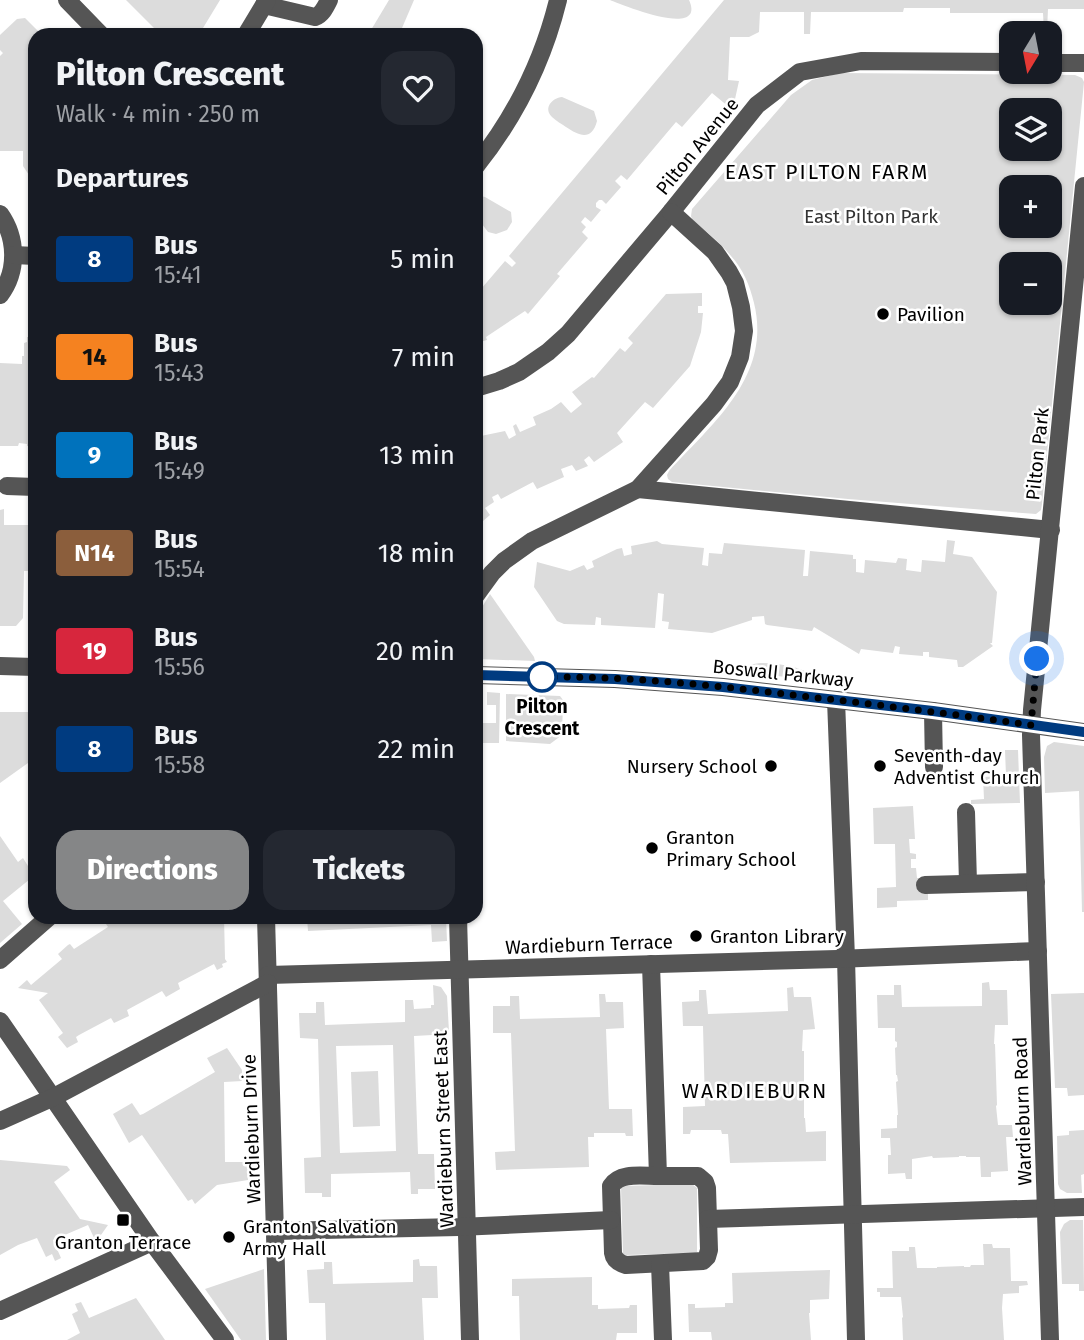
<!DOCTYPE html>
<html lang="en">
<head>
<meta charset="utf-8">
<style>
  :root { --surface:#171b24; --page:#242831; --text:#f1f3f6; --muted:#9ea1a6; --accent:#858687 }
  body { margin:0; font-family:"Fira Sans",sans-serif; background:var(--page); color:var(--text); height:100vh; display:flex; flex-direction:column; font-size:26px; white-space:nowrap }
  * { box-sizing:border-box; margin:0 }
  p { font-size:23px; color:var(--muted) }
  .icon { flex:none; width:38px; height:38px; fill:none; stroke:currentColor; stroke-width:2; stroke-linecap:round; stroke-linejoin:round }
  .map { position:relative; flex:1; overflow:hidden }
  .side { position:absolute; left:28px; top:28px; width:455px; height:896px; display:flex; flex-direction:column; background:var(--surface); border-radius:21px; box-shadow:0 2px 5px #0004 }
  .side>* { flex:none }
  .badge { padding:0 14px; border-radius:5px; font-size:24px; line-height:46px }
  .needle { width:46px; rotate:190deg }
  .controls { position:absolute; left:999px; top:21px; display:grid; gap:14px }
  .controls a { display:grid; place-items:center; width:63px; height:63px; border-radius:14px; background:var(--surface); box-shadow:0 2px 5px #0004; font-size:35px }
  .you { position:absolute; width:35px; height:35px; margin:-18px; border:5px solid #fff; border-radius:50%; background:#1a73e8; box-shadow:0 0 0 10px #1a73e833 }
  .map>.badge { position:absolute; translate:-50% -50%; box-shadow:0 0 0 4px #fff }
  h2 { padding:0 28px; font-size:26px; line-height:63px }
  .round { display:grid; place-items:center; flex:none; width:74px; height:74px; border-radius:21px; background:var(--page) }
  .headline { display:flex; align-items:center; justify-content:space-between; height:119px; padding:0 28px }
  h1 { font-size:33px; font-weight:800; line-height:52px }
  .primary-button { display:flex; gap:14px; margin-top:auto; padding:14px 28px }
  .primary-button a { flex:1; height:80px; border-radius:21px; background:var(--accent); color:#fff; font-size:28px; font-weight:800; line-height:80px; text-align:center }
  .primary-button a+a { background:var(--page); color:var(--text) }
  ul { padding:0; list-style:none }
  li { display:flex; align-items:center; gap:21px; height:98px; padding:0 28px }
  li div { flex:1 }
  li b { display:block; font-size:26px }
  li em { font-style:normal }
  li .badge { min-width:77px; font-weight:700; text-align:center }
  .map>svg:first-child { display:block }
  .green { fill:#dcdcdc; fill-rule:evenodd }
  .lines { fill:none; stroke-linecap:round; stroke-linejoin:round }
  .minor { stroke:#555; stroke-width:18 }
  .line-casing { stroke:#fff; stroke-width:16 }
  .line { stroke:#003b80; stroke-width:10 }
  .walk { stroke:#000; stroke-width:7; stroke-dasharray:0 12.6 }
  .poi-dot { fill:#000; stroke:#fff; stroke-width:2.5 }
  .stop-dot { fill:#fff; stroke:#003b80; stroke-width:3.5 }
  .labels { text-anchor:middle; stroke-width:5; stroke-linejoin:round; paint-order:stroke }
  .street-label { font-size:19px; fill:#000; stroke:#fff }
  .park-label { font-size:19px; fill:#333; stroke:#fff }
  .poi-label { font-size:19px; fill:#000; stroke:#fff; text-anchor:start }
  .stop-label { font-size:19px; font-weight:bold; fill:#000; stroke:#fff }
  .neighbourhood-label { font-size:21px; letter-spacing:2px; fill:#000; stroke:#fff }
</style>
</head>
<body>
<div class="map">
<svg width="1084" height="1340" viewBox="0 0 1084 1340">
  <rect width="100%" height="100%" fill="#fff"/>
  <g class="green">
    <path d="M126,0H220L203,28L214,35H148L154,28Z"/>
    <path d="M389,0H414L399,35H368Z"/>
    <path d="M610,0H689C707,40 620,4 610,0Z"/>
    <path d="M724,0H1084V9H1048L1047,31H1044L1043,13H950V8H904L903,12H811L810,34H804V12H760L759,32L749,37H730L728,80L739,81L735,99L729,107L712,93L682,127L676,122L627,180L621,175L615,181L621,187L606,204L602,200H599L596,203V207L601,210L591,222L585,217L581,222L586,227L582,232L588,238L557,274L560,276L528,314L525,311L486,337L487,340L476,343V291L481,289L505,261L512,267L516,263L509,256Z"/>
    <path d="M25,18L42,35H35V78L30,82L35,86V175H29L23,166V151H0V56L3,53L0,50V35L17,19Z"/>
    <path d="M840,73L1075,75L1082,78L1084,82L1042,504L1041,510L1036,514L848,499L672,482L668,479L667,475L669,471C713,423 772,376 754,303C750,286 743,269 731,256C720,242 705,231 692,219L691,216L692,209L791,95L812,80ZM1012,110H1050V149H1012ZM1012,187H1050V226H1012ZM1012,264H1050V303H1012Z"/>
    <path d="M562,97L594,111L597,121C592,141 579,136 566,127C562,124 556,121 552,117C543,108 552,98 562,97Z"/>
    <path d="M476,195L485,197L511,212L512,222L507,230L496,234L488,232L476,216Z"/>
    <path d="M702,293V306H698V313H703L701,332L690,366L653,408L645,402L617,433L623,442L594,462L589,456L584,460L588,466L576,471L572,465L561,469L564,477L537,489L533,482L501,499L498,494L492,497L494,502L485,508L490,515L476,527V437L505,431L509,439L516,435L513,426L516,424L520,432L536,425L533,417L551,409L561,402L571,413L582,404L572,392L592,377L594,378L620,348L625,352L633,343L628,338L666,294Z"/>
    <path d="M27,337H35V462H33V447L27,446V444L19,443L18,446H0V363L22,364V356H24V343L27,342Z"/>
    <path d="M4,509V525H32L35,528V552L30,554V559L35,561V569H32V571H24L23,618L16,626H0V510Z"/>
    <path d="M947,540L955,541L953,554L972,557L997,592L992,643H990L993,646L963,667H958L957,660L929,657V652H923V656L899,654L900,647L895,646L893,653L861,649L859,654L814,627L812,631L767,625L765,624L764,616L752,617V620L712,633L668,629L669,622L662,621L664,594L658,593L655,628L601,625V618L596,617L595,625L564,624L557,621L534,587L537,562L570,571L584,565L587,570L594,567L592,561L617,549L622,548L624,556L632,554L631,546L657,541L662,544L704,548L702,565L708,566L709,553L722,554L724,543L805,550L803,576H808L810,551L853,555V559H856V572L864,573L865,560L896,563L898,558L907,559L906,570L921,572L922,560L945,562Z"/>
    <path d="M490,594L534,657L535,661L476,659V617Z"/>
    <path d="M760,663C784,663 805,668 824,682L730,670L741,666Z"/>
    <path d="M32,691H35V767L33,769L28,763L0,783V712H32Z"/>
    <path d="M487,692L500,693L499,743H476V723H496V705H487Z"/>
    <path d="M506,694L560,696L563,700L562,735L550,744L506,741Z"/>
    <path d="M1054,742L1084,746V912H1082L1079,791L1045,793L1044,757L1047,746Z"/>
    <path d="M1005,750H1018L1020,803L971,804V800L984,799L983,777L1006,776Z"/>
    <path d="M913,806L915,839H909L910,853L916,854V859H911V868H916L917,878H920L928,891V900L897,901V907L877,908V888L896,887L895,844H874L873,808Z"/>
    <path d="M0,836L18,862L23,858L28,866L31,865L35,870V875L3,901L22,924L0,943Z"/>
    <path d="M110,917H120L121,919L126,917H224L225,959L227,962L222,964L223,967L217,970L214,964L178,983L180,989L166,997L162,991L127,1010L129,1016L114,1023L111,1018L79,1035L76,1037L78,1042L67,1048L58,1037L63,1033L39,1000L48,993L18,988L27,980L31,985L62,959L58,954L68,945L70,944L74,949L108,927L104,921Z"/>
    <path d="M309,917H446L447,941L432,942L431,925L308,931L307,918Z"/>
    <path d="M989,982L990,990H1007L1008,1025H995L994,1044H995L997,1105L996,1106L998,1125H1012L1013,1137H1006L1008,1171L991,1172V1177H981L980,1157H966V1156H959V1157L933,1158L932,1156L912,1159V1179H906L905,1173L888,1174V1155H891L890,1138H881V1129L897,1128V1115H898L896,1082L898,1081L897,1075H896L895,1048L897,1047V1042L895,1041V1028H878L877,995H894V985H901L902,1007L982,1006V983Z"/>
    <path d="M433,985L441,987L447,996L449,1032H432V1035L414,1036L418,1154H434L435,1189H418V1194H411L410,1172L331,1174V1197H322V1193H305L304,1158L321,1157L318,1039L300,1038L299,1013H316V1002H324L325,1025L405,1022V1000H413L414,1009L431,1008V1005H434ZM393,1045L396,1151L340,1153L336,1046Z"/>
    <path d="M793,987L794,997H811L815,1029L803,1030L802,1051H804V1118H805L806,1132L826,1131V1161L730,1163L728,1134H722L721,1130H691L690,1134H683V1107L705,1106L703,1026H683L682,1002L699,1001V990H706L708,1014L788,1011L787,988Z"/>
    <path d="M1084,993V1095L1068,1096L1067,1088H1055L1051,994Z"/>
    <path d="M599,994H605L606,1002H623L624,1028L606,1029L609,1109H632L633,1136H626L625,1133H594V1137H588L589,1167L496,1170L495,1152L515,1151L511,1033H493V1006H510V996H519L520,1019L600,1017Z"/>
    <path d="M227,1048L242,1070V1081L224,1082L225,1162H248V1180L217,1185L195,1204L192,1199L188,1201L142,1135L129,1143L113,1114L132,1103L140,1115L143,1114L215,1072L207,1058Z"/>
    <path d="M378,1071L380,1126L353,1127L351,1072Z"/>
    <path d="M1084,1130V1174L1081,1175L1082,1193H1067L1060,1189L1058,1184L1057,1136L1069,1135V1131Z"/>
    <path d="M0,1160L67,1166L70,1170L54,1182L80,1219L108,1225L96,1242L88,1225L53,1240L61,1258L55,1261L52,1254L46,1257L37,1238L18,1245L0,1255Z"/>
    <path d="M692,1184L697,1188V1252L695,1253L626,1255L623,1254L621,1187L623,1186Z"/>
    <path d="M1070,1220H1083L1084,1291H1079V1284H1062L1060,1232L1064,1224Z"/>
    <path d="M983,1244H992L993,1248H1010L1011,1281H1027L1028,1285L1019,1286V1293L1003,1294L1002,1308L1004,1340H903L902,1318L903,1317L901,1297H880V1292H877V1288H893L892,1251H909V1247H915L917,1268H937V1267L964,1266V1267H970L971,1265H984Z"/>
    <path d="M419,1259L420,1266H437L438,1298H422L424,1340H326L325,1303H309L307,1270L324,1269V1262H332L333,1284L413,1282V1260Z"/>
    <path d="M264,1269L266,1340H241L205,1289Z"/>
    <path d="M830,1270L829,1299L810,1300V1313H809L811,1340H712L711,1332H689L688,1304H695V1308L725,1307V1303H733L732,1273Z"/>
    <path d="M592,1277V1305H598V1309L629,1308L630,1305H637V1333H617L616,1340H520L519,1296H512V1279Z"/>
    <path d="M136,1298L165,1340H67L80,1333L72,1314L78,1311L75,1304L81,1302L89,1318Z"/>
  </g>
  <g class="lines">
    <g class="minor">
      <path d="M67,0L101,35"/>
      <path d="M264,5L315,17C322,15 326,6 329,0"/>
      <path d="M246,35L267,0"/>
      <path d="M1050,63H1084"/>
      <path d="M476,166C515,117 543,61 558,0"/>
      <path d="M0,214C17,238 18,271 0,295"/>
      <path d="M14,255L35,256"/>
      <path d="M476,388L499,381L519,372L548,352L568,334L671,212L757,105L800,72L861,61L1012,62"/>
      <path d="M7,486L35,487"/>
      <path d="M638,489L1051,530"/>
      <path d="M476,595L492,573L504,561L532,541L638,489L714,404L730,382L740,357L744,331L741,307L735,283L729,272L715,252L671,212"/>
      <path d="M0,666L35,667"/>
      <path d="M476,675L615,679L723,687L933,711L1084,732"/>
      <path d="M836,700L846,958L856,1340"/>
      <path d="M933,711L934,767"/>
      <path d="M966,812L968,883"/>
      <path d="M925,885L1036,882"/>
      <path d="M266,917L278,1340"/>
      <path d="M458,917L470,1340"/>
      <path d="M0,960L49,917"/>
      <path d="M651,964L658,1176"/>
      <path d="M268,975L837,959L1038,951"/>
      <path d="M0,1021L152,1242L225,1340"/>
      <path d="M0,1121L54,1097L268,983"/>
      <path d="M658,1176H698L705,1182L707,1188L709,1250L707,1257L703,1261L626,1265C619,1263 614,1260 613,1253L611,1186C620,1172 642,1176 658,1176Z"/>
      <path d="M708,1219L1084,1207"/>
      <path d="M276,1231L459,1227L611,1220"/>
      <path d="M660,1264L663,1340"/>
      <path d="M0,1311L152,1242"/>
      <path d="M1050,1340L1031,735L1032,710L1084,186"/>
    </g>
  </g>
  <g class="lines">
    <defs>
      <path id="line" d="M476,675L615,679L723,687L933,711L1084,732"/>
    </defs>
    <use href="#line" class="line-casing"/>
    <use href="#line" class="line"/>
    <path class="walk" d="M542,677C626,676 710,685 793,695C872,704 952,714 1031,725L1037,659"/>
  </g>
  <g class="poi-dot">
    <circle cx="883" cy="314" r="7"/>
    <circle cx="771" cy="766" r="7"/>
    <circle cx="880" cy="766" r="7"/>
    <circle cx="652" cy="848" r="7"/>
    <circle cx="696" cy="936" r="7"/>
    <rect x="116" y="1213" width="14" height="14" rx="3.5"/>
    <circle cx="229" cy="1237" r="7"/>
  </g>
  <circle class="stop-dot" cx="542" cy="677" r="14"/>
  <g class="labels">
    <g class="street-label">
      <text transform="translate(697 146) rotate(-51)" y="7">Pilton Avenue</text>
      <text transform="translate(1037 454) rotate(-84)" y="7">Pilton Park</text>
      <text transform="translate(783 673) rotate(6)" y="7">Boswall Parkway</text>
      <text transform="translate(589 944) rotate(-2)" y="7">Wardieburn Terrace</text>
      <text transform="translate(1022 1111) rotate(-92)" y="7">Wardieburn Road</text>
      <text transform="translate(251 1129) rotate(-92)" y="7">Wardieburn Drive</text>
      <text transform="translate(443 1129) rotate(-92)" y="7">Wardieburn Street East</text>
    </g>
    <g class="park-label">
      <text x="871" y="223">East Pilton Park</text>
    </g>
    <g class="poi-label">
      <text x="897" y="321">Pavilion</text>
      <text x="894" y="762">Seventh-day<tspan x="894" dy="22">Adventist Church</tspan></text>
      <text x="757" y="773" text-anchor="end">Nursery School</text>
      <text x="666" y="844">Granton<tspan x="666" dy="22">Primary School</tspan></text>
      <text x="710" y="943">Granton Library</text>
      <text x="243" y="1233">Granton Salvation<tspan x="243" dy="22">Army Hall</tspan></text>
      <text x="123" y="1249" text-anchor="middle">Granton Terrace</text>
    </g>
    <g class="stop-label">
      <text x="542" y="713">Pilton<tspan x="542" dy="22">Crescent</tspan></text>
    </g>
    <g class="neighbourhood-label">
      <text x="827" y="179">EAST PILTON FARM</text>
      <text x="755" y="1098">WARDIEBURN</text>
    </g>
  </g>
</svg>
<div class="controls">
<a><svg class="needle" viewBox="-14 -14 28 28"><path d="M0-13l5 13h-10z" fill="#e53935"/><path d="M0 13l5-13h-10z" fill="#9ea1a6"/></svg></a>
<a><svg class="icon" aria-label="layers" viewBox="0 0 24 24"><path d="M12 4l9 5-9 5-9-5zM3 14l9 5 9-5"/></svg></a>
<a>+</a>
<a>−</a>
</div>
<div class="you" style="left:1037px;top:659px"></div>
<section class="side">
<div class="headline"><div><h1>Pilton Crescent</h1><p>Walk · 4 min · 250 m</p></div><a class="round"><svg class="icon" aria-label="heart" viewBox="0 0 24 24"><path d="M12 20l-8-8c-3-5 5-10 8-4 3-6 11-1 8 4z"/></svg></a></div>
<h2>Departures</h2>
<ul>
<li><span class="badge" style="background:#003b80;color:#fff">8</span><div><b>Bus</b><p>15:41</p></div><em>5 min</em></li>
<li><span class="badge" style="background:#f58220;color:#111">14</span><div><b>Bus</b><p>15:43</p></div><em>7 min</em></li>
<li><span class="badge" style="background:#0072bc;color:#fff">9</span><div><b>Bus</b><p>15:49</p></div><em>13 min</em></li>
<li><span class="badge" style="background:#8b5e3c;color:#fff">N14</span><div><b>Bus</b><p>15:54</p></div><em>18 min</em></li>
<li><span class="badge" style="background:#d7263d;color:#fff">19</span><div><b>Bus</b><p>15:56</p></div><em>20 min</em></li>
<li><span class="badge" style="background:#003b80;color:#fff">8</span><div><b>Bus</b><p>15:58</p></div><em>22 min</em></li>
</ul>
<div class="primary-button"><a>Directions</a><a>Tickets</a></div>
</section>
</div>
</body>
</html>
